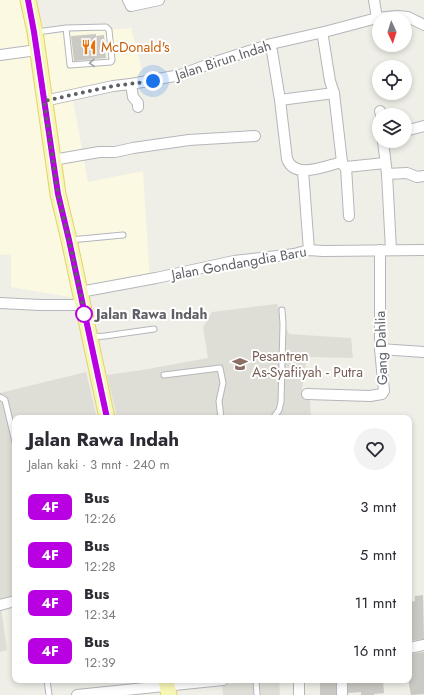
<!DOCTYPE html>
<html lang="id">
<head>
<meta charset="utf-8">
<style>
  :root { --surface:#fff; --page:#f2f2f3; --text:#2b2b33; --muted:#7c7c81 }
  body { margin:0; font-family:Jost,sans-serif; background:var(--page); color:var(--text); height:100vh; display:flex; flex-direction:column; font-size:15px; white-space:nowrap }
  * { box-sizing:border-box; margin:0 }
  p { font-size:13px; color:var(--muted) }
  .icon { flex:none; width:22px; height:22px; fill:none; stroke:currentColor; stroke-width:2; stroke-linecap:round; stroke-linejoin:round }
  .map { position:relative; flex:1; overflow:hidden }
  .details { position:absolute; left:12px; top:415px; width:400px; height:268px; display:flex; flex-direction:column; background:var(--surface); border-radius:8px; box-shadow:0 2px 6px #0003 }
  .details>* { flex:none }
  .badge { padding:0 8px; border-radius:6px; font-size:14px; line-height:26px }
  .needle { width:26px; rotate:176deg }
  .tools { position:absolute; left:372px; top:12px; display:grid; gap:8px }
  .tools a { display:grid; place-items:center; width:40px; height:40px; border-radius:50%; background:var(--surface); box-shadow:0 2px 6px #0003; font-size:20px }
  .you { position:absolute; width:20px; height:20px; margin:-10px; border:3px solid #fff; border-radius:50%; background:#1a73e8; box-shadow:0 0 0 6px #1a73e833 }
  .map>.badge { position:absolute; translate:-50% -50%; box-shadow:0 0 0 2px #fff }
  .round { display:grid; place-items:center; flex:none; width:42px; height:42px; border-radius:21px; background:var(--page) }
  .overview { display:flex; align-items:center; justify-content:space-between; height:68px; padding:0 16px }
  h1 { font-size:19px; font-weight:700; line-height:30px }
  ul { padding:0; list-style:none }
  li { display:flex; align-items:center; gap:12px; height:48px; padding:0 16px }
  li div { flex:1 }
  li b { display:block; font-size:15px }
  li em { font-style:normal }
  li .badge { min-width:44px; font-weight:700; text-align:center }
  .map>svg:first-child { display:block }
  .commercial { fill:#fbf9e2 }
  .education { fill:#dfded6 }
  .building { fill:#cbc9c4 }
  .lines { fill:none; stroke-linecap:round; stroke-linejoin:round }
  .service-casing { stroke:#b5b6ba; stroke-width:7 }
  .minor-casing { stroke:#b5b6ba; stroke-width:12 }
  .primary-casing { stroke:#e2d36e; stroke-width:17 }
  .service { stroke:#fff; stroke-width:5 }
  .minor { stroke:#fff; stroke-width:10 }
  .primary { stroke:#f6f6b6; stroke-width:15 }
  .oneway { stroke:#9fa0a3 }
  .line-casing { stroke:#fff; stroke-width:9 }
  .line { stroke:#b900e2; stroke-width:6 }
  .walk { stroke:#5f6166; stroke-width:4; stroke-dasharray:0 7.2 }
  .stop-dot { fill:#fff; stroke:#b900e2; stroke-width:2 }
  .labels { text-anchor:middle; stroke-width:4; stroke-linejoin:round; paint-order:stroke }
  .food-label { font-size:14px; fill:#c56008; stroke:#fff; text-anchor:start }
  .street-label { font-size:14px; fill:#5f6166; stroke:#fff }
  .stop-label { font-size:14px; font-weight:bold; fill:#5f6166; stroke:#fff; text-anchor:start }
  .education-label { font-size:14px; fill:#785e54; stroke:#fff; text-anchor:start }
</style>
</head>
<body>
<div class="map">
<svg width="424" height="695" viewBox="0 0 424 695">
  <rect width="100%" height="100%" fill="#efefe8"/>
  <path class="commercial" d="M0,0H34L46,34L131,28L144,78L72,95L88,182L143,171L150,282L76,298L11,287V254L0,255Z"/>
  <g class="education">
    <path d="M277,304L289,334L351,338L353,358L307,357L301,395L310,401L311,418H117L107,375L142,370L208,358L203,327L212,312Z"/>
    <path d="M86,372L97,418H15V598L0,601L7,650L0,652V393Z"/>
    <path d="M257,680H279L280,695H223L222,685Z"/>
  </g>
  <g class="building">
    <path d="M96,34V36L104,35L106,58L74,61L71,36Z"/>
    <path d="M423,595L424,639L409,641V602L415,601V596Z"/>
    <path d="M424,652V694L411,695L409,685V654Z"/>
    <path d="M361,680H383L384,693L374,694V695H361V692L348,693V681Z"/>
    <path d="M336,682V695H320V683Z"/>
  </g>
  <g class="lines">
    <defs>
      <g id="service">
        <path d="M37,32L66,28L106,27L109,30L112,60L111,62L70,65L66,28"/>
        <path d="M70,240L123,235"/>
        <path d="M92,337L105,336L154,329"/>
        <path d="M164,375L220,368L223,383L219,401L221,418"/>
        <path d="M0,397L5,400L15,442"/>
        <path d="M273,418L279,410L281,402L283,324L282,310"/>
        <path d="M47,680L49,695"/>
        <path d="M256,680L257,695"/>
      </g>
      <g id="minor">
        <path d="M128,0L131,6L159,0"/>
        <path d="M374,0L377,18"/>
        <path d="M323,37L330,81L334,93L342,162"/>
        <path d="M272,51L280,100L287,159C295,180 325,166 342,162L343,165L346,167L349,216"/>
        <path d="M0,55L37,50"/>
        <path d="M131,84L133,97L138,103V107"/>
        <path d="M280,100L334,93"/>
        <path d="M44,101L113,86L131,84L180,75L212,63L271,44L328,31L377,18L397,16L408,17L424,25"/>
        <path d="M380,111L381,115"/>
        <path d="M405,131L424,126"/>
        <path d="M383,141L387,174L391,250"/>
        <path d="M53,160L99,152H115L133,148L189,140L255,136"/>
        <path d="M346,167L385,163"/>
        <path d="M303,171L309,250"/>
        <path d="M387,174L407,173L417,177L424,176"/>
        <path d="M80,292L156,278L234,261L294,254L309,250L323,251L424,250"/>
        <path d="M0,303L40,305H83"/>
        <path d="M380,349L424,352"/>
        <path d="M307,394L370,396L382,394L384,391L380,349V250"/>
        <path d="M0,605L15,601"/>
        <path d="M409,648L424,645"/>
        <path d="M299,680V695"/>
        <path d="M342,680V695"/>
        <path d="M77,695L223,680"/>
      </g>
      <g id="primary">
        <path d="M28,0L35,32L58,194L69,240L107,418"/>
        <path d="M166,680L169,695"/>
      </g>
    </defs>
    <use href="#service" class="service-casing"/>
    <use href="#minor" class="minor-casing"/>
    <use href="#primary" class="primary-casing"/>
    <use href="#service" class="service"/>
    <use href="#minor" class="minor"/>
    <use href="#primary" class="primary"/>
  </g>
  <defs><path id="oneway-chevron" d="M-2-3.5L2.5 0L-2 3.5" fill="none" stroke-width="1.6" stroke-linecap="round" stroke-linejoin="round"/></defs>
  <use class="oneway" href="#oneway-chevron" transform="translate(92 63) rotate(176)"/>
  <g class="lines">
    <defs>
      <path id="line" d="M28,0L34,32L58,194L69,240L107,418"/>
    </defs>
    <use href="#line" class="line-casing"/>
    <use href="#line" class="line"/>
    <path class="walk" d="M84,314L85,315L69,240L58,194L44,101L113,86L153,81"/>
  </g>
  <defs>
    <symbol id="restaurant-bare" viewBox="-9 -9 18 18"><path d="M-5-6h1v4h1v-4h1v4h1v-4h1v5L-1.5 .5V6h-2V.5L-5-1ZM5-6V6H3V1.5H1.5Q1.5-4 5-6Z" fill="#e8710a" stroke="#fff" stroke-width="2.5" paint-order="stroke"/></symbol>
    <symbol id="school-bare" viewBox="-9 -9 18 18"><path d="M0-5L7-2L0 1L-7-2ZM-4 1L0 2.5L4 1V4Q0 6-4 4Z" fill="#8d6e63" stroke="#fff" stroke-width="2.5" paint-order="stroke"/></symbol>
  </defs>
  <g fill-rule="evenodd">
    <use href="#restaurant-bare" x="78" y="36" width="22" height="22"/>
    <use href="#school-bare" x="229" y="353" width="22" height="22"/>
  </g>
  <circle class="stop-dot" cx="84" cy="314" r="8"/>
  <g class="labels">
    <g class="food-label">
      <text x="101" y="52">McDonald's</text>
    </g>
    <g class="street-label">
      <text transform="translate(223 60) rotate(-18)" y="5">Jalan Birun Indah</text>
      <text transform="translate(239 263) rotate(-10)" y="5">Jalan Gondangdia Baru</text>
      <text transform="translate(381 348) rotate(-92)" y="5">Gang Dahlia</text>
    </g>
    <g class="stop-label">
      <text x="96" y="319">Jalan Rawa Indah</text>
    </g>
    <g class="education-label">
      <text x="252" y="361">Pesantren<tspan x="252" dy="16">As-Syafiiyah - Putra</tspan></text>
    </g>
  </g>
</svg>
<div class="tools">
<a><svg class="needle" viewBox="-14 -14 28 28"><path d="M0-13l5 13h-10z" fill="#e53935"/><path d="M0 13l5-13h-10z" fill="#7c7c81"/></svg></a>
<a><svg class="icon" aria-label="locate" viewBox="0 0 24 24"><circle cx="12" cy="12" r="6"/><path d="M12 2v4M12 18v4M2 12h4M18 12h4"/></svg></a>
<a><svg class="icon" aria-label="layers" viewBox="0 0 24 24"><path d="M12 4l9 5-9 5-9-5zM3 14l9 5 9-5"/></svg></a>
</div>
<div class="you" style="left:153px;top:81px"></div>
<section class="details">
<div class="overview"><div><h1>Jalan Rawa Indah</h1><p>Jalan kaki · 3 mnt · 240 m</p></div><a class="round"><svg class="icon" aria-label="heart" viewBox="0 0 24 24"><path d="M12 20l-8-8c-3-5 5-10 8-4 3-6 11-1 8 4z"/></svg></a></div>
<ul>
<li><span class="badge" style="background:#b900e2;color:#fff">4F</span><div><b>Bus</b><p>12:26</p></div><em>3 mnt</em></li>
<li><span class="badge" style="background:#b900e2;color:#fff">4F</span><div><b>Bus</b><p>12:28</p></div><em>5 mnt</em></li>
<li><span class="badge" style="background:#b900e2;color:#fff">4F</span><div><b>Bus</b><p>12:34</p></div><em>11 mnt</em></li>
<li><span class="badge" style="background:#b900e2;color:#fff">4F</span><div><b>Bus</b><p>12:39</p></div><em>16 mnt</em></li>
</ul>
</section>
</div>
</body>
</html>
